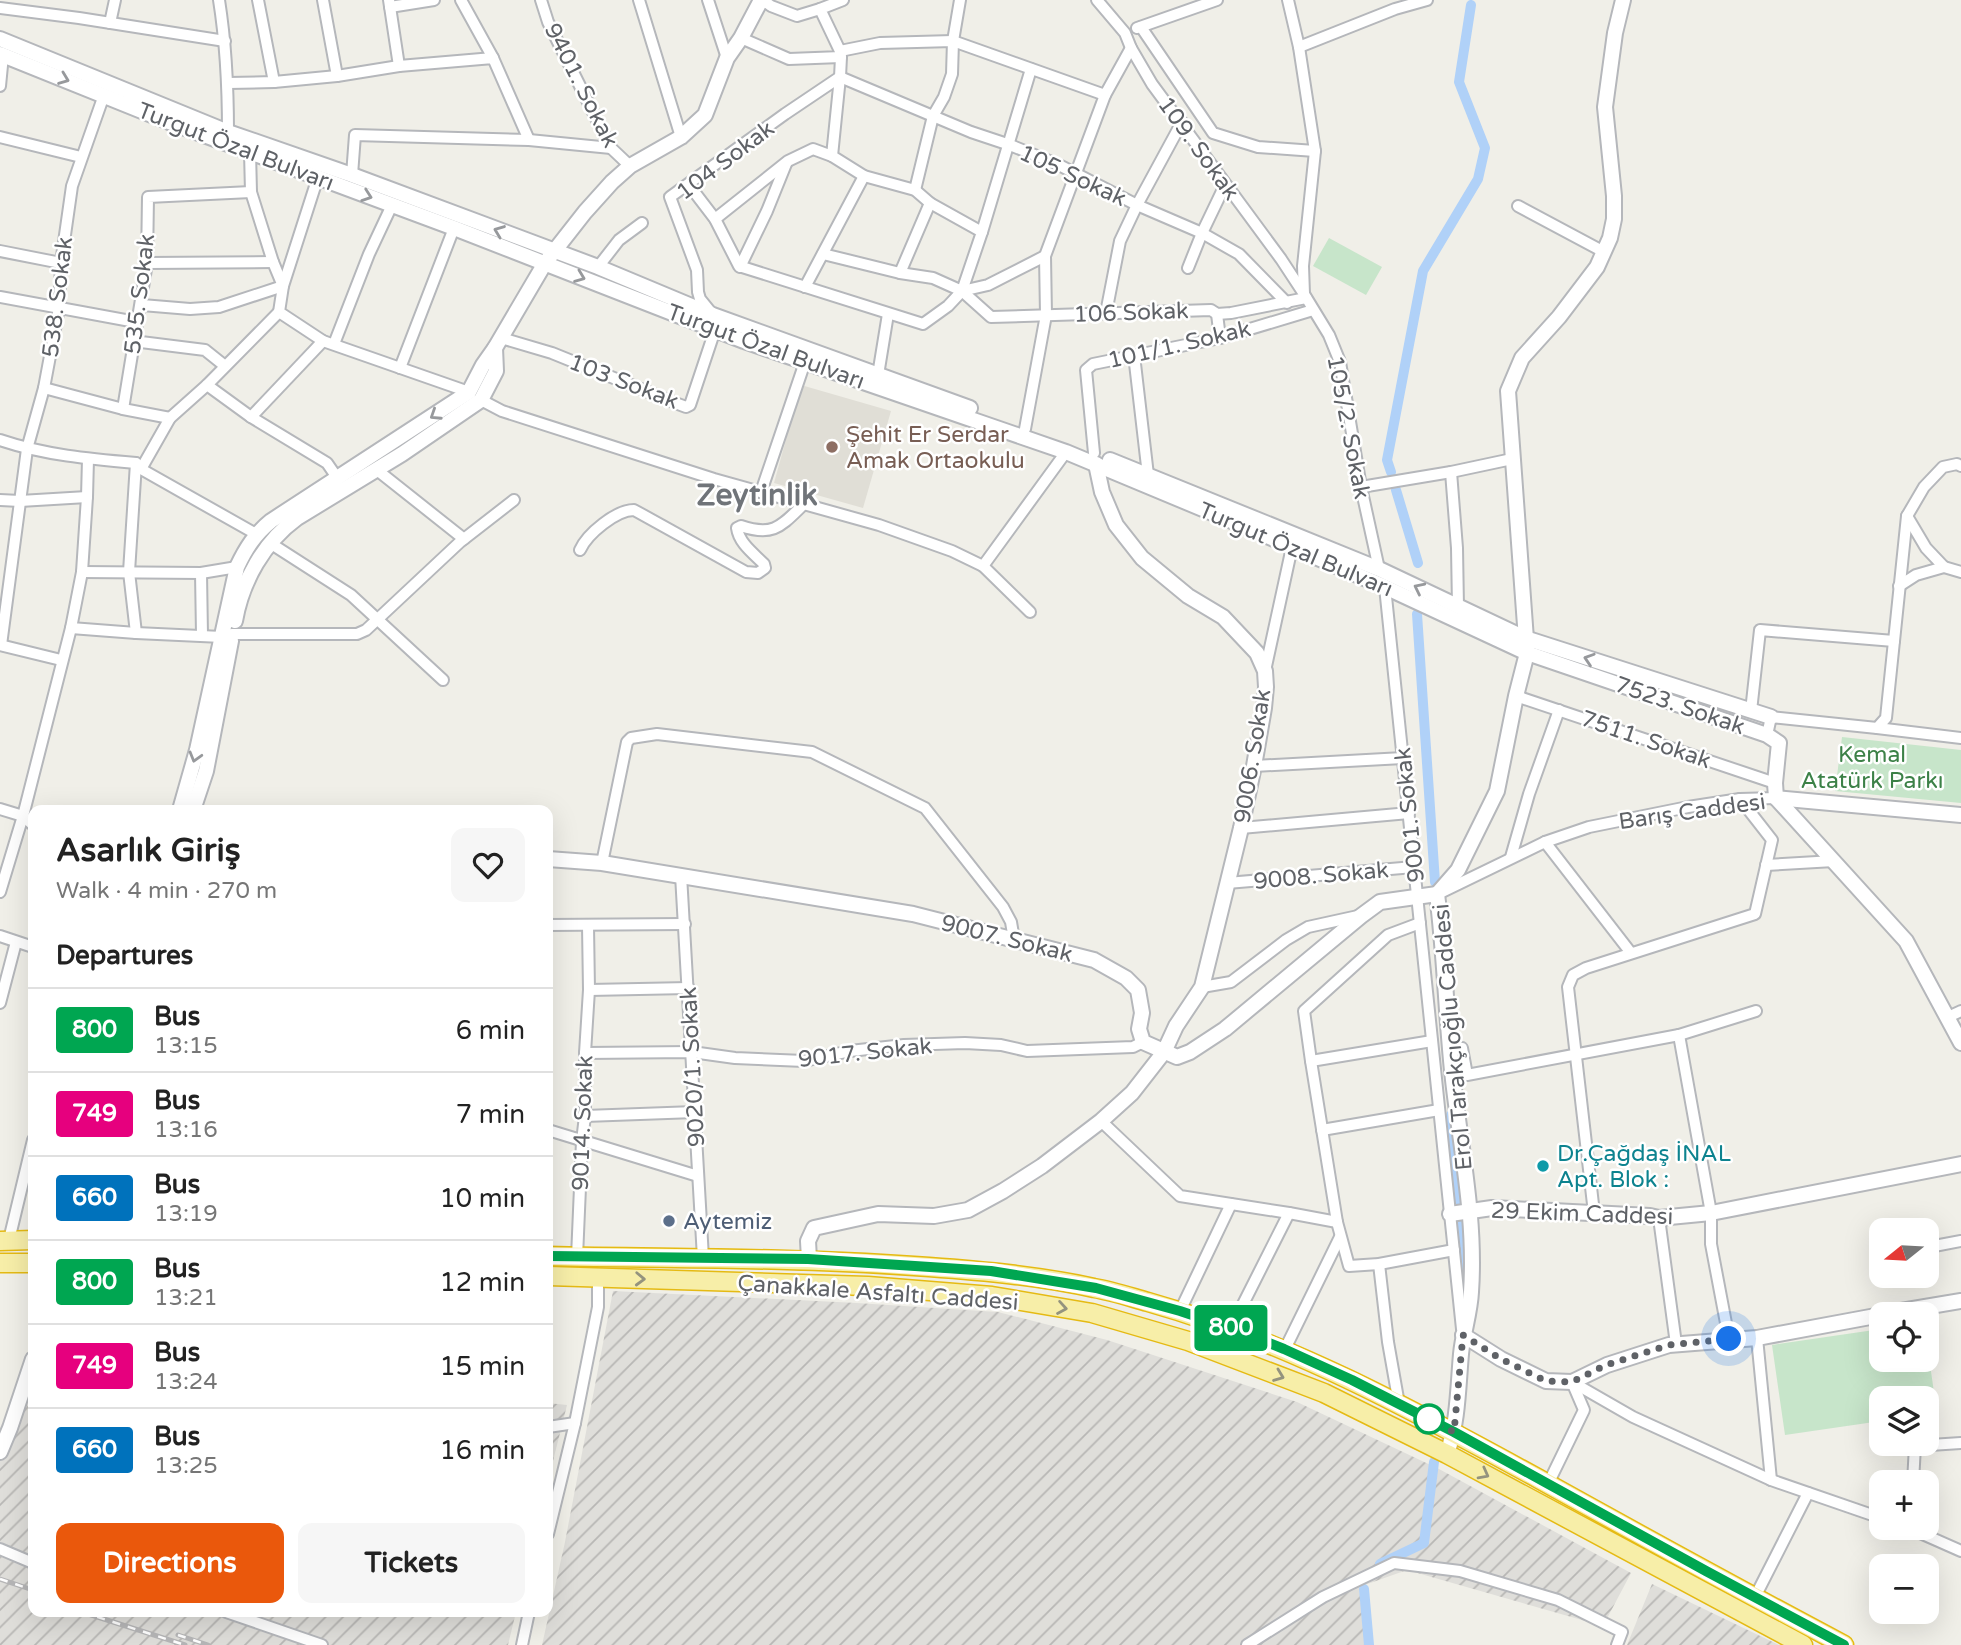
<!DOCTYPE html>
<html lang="en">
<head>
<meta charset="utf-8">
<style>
  :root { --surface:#fff; --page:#f6f6f6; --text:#222; --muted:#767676; --line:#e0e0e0; --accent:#ea580c }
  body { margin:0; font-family:"Varela Round",sans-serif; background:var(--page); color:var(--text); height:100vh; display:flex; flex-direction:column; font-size:26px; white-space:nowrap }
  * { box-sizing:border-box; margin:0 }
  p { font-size:23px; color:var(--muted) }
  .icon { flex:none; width:38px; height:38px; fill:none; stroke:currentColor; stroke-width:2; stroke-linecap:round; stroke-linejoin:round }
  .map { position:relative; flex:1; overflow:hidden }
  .sheet { position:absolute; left:28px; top:805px; width:525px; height:812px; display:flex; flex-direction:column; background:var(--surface); border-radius:14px; box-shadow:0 7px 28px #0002 }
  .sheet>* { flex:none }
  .badge { padding:0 14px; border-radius:5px; font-size:24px; line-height:46px }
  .needle { width:46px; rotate:252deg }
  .tools { position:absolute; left:1869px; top:1218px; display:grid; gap:14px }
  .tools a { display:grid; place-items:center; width:70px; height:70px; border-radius:14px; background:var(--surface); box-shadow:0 7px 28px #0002; font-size:35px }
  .you { position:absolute; width:35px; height:35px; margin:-18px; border:5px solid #fff; border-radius:50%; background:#1a73e8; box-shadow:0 0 0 10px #1a73e833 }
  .map>.badge { position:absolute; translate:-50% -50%; box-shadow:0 0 0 4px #fff }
  h2 { padding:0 28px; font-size:26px; line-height:63px }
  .round { display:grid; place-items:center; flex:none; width:74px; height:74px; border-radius:14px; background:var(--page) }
  .summary { display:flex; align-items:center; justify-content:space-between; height:119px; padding:0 28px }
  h1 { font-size:33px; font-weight:700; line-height:52px }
  .primary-button { display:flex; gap:14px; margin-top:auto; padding:14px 28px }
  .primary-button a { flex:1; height:80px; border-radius:14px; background:var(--accent); color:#fff; font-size:28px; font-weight:700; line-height:80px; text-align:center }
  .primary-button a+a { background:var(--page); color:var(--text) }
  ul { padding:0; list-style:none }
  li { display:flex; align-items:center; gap:21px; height:84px; padding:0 28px; border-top:2px solid var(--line) }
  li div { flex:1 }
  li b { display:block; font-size:26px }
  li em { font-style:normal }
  li .badge { min-width:77px; font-weight:700; text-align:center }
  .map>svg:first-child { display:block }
  .industrial { fill:url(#industrial-furrows) }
  .education { fill:#e0ded6 }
  .green { fill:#c7e5ca }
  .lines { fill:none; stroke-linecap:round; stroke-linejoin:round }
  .canal { stroke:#b0d1f8; stroke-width:10 }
  .minor-casing { stroke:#b5b7bb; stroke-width:14 }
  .tertiary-casing { stroke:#b5b7bb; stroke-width:18 }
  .trunk-casing { stroke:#e5ba13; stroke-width:21 }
  .minor { stroke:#fff; stroke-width:10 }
  .tertiary { stroke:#fff; stroke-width:14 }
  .trunk { stroke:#f7eea8; stroke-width:18 }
  .rail-casing { stroke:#b6b6b7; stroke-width:5 }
  .rail { stroke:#fff; stroke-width:2.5; stroke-dasharray:8; stroke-linecap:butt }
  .oneway { stroke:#97999c }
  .oneway2 { stroke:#94937e }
  .line-casing { stroke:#fff; stroke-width:16 }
  .line { stroke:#00a651; stroke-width:10 }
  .walk { stroke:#5f6267; stroke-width:7; stroke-dasharray:0 12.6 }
  .education-dot { fill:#8d6e63; stroke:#fff; stroke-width:2.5 }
  .culture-dot { fill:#0f9aa8; stroke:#fff; stroke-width:2.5 }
  .service-dot { fill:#5c6f8a; stroke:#fff; stroke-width:2.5 }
  .stop-dot { fill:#fff; stroke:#00a651; stroke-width:3.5 }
  .labels { text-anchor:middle; stroke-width:5; stroke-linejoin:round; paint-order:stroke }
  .street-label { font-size:23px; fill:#5f6267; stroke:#fff }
  .education-label { font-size:23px; fill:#785e54; stroke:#fff; text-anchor:start }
  .park-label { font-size:23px; fill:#3c8147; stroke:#fff }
  .culture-label { font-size:23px; fill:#0d838f; stroke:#fff; text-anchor:start }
  .service-label { font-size:23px; fill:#4e5e75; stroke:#fff; text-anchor:start }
  .district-label { font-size:30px; font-weight:bold; fill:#707479; stroke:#fff }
</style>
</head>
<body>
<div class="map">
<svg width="1961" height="1645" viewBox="0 0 1961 1645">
  <defs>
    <pattern id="industrial-furrows" width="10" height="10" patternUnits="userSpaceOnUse" patternTransform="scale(1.75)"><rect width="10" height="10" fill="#dfdeda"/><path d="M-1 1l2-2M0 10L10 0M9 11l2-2" fill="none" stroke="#b8b7b5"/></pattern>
  </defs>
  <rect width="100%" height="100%" fill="#f0efe8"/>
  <g class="industrial">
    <path d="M613,1291L857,1303L998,1312L1107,1340L1297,1402L1439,1469L1631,1573L1603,1626L1407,1570L1359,1587L1366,1645H542L565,1542Z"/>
    <path d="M33,1372V1612H516L508,1645H0V1443Z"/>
    <path d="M548,1403L567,1405L548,1481Z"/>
    <path d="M1652,1584L1779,1645H1627Z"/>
  </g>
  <path class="education" d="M801,385L891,411L863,508L774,483Z"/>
  <g class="green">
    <path d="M1329,238L1382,267L1366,295L1313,266Z"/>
    <path d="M1842,737L1961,750V803L1835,791Z"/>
    <path d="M1881,1329V1360H1927V1344L1937,1413L1927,1414V1398H1881V1421L1785,1435L1772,1345Z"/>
  </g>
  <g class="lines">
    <g class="canal">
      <path d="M1391,472L1387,460L1423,271L1478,179L1485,148L1459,82L1471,5"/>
      <path d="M1396,490L1418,563"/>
      <path d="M1417,614L1435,882"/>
      <path d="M1451,1115L1458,1205"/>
      <path d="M1459,1223L1465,1297"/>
      <path d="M1380,1564L1424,1543L1434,1462"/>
      <path d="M1364,1589L1369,1645"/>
    </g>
    <defs>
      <g id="minor">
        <path d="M219,0C226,44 228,87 228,132"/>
        <path d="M258,0L274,82"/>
        <path d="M323,0L337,76"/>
        <path d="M389,0L399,66"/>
        <path d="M461,0L493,58"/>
        <path d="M541,0L548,22L611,148L630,166"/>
        <path d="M639,0L681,137"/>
        <path d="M708,0L727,58"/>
        <path d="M763,0L771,6L797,16L820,9"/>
        <path d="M1097,0L1125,33L1131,48L1152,84L1281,259L1304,294"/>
        <path d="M1288,0L1299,47L1315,151L1303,266L1304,294L1329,335L1340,362L1361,487L1379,569"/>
        <path d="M390,7L434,0"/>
        <path d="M0,8L79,18L225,41"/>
        <path d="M110,23L115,0"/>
        <path d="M1141,27L1213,133L1258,147L1315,151"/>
        <path d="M1137,28L1217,0"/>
        <path d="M741,38L789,59L841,57L840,51L880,43L953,41L1105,95L1131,48"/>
        <path d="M1299,47L1395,9L1427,0"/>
        <path d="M840,51L820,9L843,0"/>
        <path d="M840,77L971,132L1010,145L1059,165L1137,205L1202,233L1239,254L1287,303"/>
        <path d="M228,83L274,82L337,76L399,66L493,58L529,140"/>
        <path d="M0,86L3,55"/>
        <path d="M0,137L81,157"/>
        <path d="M352,175L355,135L529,140L611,148"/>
        <path d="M318,177L283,286L279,312L323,341L469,392"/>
        <path d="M689,185L715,219L739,266L923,324L948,306L962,291L982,232L930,203L915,190L864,176L832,156L840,77L841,57"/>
        <path d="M915,190L933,116L944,97L952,74L953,41L960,0"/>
        <path d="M1518,206L1604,252"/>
        <path d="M715,219L788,161L813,149L832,156"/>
        <path d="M982,232L1031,69"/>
        <path d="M0,251L61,263"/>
        <path d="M823,254L900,273L933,278L962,291L988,285L1045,256"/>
        <path d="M147,263L273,262"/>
        <path d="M598,267L619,240L642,223"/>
        <path d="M740,267L767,211L786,164"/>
        <path d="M1188,268L1202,233L1225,185"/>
        <path d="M900,273L930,203"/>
        <path d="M805,287L864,176"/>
        <path d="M962,291L991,317L1211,310L1217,314L1231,313L1306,298"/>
        <path d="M0,297L136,322"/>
        <path d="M142,305L190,309L219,307L283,286L273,262L251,192L250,152"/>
        <path d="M1106,313L1120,241L1137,205L1182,122"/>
        <path d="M1217,314L1220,338"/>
        <path d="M501,338L552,353L678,404L686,407L690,405L715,330L713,315L700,299L698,292L697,270L670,197L785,114L840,77"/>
        <path d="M133,341L205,350L225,366"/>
        <path d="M334,344L369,254L392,205"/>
        <path d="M1134,355L1148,475"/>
        <path d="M400,368L454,228"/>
        <path d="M879,381L878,375L888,314"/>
        <path d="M207,385L251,417L327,463L338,479"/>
        <path d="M44,388L123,409L170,418"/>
        <path d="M481,400L502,411L714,479L879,525L952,551L983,566L1030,612"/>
        <path d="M123,409L147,263L148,197L251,192"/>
        <path d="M251,417L323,341"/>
        <path d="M1025,429L1046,315L1045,256L1105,95"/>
        <path d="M0,440C44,455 90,459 136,463L141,469L256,534"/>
        <path d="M1094,453L1086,370L1093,364L1220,338L1313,310"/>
        <path d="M136,463L129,572L136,633"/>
        <path d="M141,469L170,418L207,385L279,312"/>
        <path d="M377,470L464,539"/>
        <path d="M1451,472L1457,548L1458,607"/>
        <path d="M1361,487L1451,472L1512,459"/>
        <path d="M761,492L805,362"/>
        <path d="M0,500L20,501L87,497"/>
        <path d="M1907,516L1926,548L1944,567"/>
        <path d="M270,543L351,595L443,680"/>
        <path d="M580,550C587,534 616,510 634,510L746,572L758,573L765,568L764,564C753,553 739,543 737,528L741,526C774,537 781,526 804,504"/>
        <path d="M983,566L1066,452"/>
        <path d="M82,572L201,573L237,567"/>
        <path d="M201,573L202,635"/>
        <path d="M1899,586L1916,575L1944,567L1961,572"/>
        <path d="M1385,587L1462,1329"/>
        <path d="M71,628L136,633L222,637"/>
        <path d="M232,634H357L366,630L460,542L514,500"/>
        <path d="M0,645L61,660"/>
        <path d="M1,645L27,449L44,388L59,308L61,263L72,186L104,95"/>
        <path d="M1265,671L1292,547"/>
        <path d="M1516,696L1775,783"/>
        <path d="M1751,711L1760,630L1894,641"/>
        <path d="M1877,728L1961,738"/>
        <path d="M1767,735L1771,717L1877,728L1886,718L1907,516L1924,487L1943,467L1957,464L1961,466"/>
        <path d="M1254,766L1403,758"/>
        <path d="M0,809L23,816L33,825"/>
        <path d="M1241,828L1409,813"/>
        <path d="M1545,842L1631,953"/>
        <path d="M1511,857L1529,794L1559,710"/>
        <path d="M602,863L627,742L631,738L657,734L812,752L925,808L1003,907L1011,922L1014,940"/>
        <path d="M1766,865L1834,861"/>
        <path d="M681,875L703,1258"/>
        <path d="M1227,883L1414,867"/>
        <path d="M0,892L23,816L71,628L82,572L87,497L88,459"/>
        <path d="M1442,892L1545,842L1589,827L1688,807L1740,799L1776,798"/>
        <path d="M1420,923L1388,935L1304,1011L1311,1061L1337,1222L1349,1266L1379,1264L1454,1250"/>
        <path d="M548,925L685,924"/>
        <path d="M0,936L33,947"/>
        <path d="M1202,987L1231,982L1286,940L1308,927L1358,916"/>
        <path d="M589,990L689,988"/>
        <path d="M0,1003L16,942"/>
        <path d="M1948,1017L1961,1011"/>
        <path d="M1679,1035L1711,1213V1244L1729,1339"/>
        <path d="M1451,1049L1462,1048L1467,1075L1679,1035L1756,1011"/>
        <path d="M585,1053L692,1052L735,1058L804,1061L850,1051L904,1045L965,1043L1001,1045L1027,1051L1133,1047L1143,1042"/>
        <path d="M1311,1061L1432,1041"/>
        <path d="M585,1116L695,1112"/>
        <path d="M1101,1121L1180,1196L1289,1213L1337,1222"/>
        <path d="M548,1130L698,1176"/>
        <path d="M1322,1130L1439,1110"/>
        <path d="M1594,1213L1568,987L1573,975L1586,968L1755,914L1772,840L1740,799"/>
        <path d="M1659,1218L1676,1344"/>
        <path d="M9,1240L33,1140"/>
        <path d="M1929,1247L1961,1241"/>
        <path d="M577,1257L582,1141L585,1116V1053L589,990L588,926"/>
        <path d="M1379,1264L1388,1342L1399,1404"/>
        <path d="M1180,1311L1231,1204"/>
        <path d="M1231,1328L1289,1213"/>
        <path d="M1757,1338L1771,1480"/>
        <path d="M1285,1349L1340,1237"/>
        <path d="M1572,1382L1633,1417L1771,1480L1881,1518"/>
        <path d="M548,1427L575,1423"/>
        <path d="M1913,1482L1915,1446L1961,1443"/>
        <path d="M1548,1484L1584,1410L1572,1382"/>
        <path d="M1909,1528L1961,1551"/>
        <path d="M548,1534L575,1423L598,1307V1277"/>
        <path d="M0,1549L33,1563"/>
        <path d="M1755,1597L1808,1493"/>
        <path d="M226,1612L322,1645"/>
        <path d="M522,1645L529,1612"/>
        <path d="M1247,1645L1323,1597L1394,1563L1460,1571L1558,1600L1622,1632L1617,1645"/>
      </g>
      <g id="tertiary">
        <path d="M0,39L228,132L352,175L598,267L713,315L970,408"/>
        <path d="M0,54L169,122L454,228L744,341L1066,452L1246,527L1385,587L1527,653L1767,735L1779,743L1775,783L1776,798"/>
        <path d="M1110,460L1379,569L1525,638L1771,717"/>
        <path d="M235,621C242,581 264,542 297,518L402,454L481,400L496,371L495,348"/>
        <path d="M1776,798L1906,941L1961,1043"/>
        <path d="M1776,798L1961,815"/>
        <path d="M180,810L197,750L237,567C246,548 255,534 271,521L469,392L483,365L495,348L545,263L585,212L612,182L630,166L681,137L705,115L727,58L741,38L761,0"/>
        <path d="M193,810L206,771L231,641"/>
        <path d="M548,859L602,863L913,914L1094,960L1126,978L1138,990L1142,1013L1139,1029L1143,1042L1177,1057L1190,1052L1225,1029L1361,916L1380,902L1437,894"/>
        <path d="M1450,1214L1492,1208L1650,1216L1659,1218L1711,1213L1961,1164"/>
        <path d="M809,1259L808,1241L814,1228L878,1214L934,1216L968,1210L1003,1191L1042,1166L1101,1121L1132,1093L1164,1052L1176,1026L1202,987L1241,828L1254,766L1264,708L1266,687L1265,671L1257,653L1223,617L1188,596L1142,558L1116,525L1102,492L1096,464"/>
        <path d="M1883,1314L1961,1301"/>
        <path d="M1463,1335L1501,1359L1546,1381L1572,1382L1607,1365L1669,1345L1757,1338L1881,1315"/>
        <path d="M0,1452L10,1428L33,1359"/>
        <path d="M1447,1454C1458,1422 1458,1388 1461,1354C1463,1333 1470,1313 1471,1292C1476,1220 1461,1150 1453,1080C1446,1018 1445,956 1437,894L1458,870L1497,791L1516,696L1527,653L1508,391L1522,358L1559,317L1597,267L1610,238L1614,219V196L1605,107L1615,33L1623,0"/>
      </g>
      <g id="trunk">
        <path d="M0,1241L33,1240"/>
        <path d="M548,1256C675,1259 802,1257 929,1267C984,1271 1040,1276 1094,1288C1112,1291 1130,1297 1148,1302C1287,1341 1413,1410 1539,1479C1640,1535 1742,1591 1844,1645"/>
        <path d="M0,1263H33"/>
        <path d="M548,1276L868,1286L992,1296L1092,1313L1188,1341L1324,1393L1447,1454L1803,1645"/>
      </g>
    </defs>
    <use href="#minor" class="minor-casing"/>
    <use href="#tertiary" class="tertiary-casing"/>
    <use href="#trunk" class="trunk-casing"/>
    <use href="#minor" class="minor"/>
    <use href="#tertiary" class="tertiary"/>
    <use href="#trunk" class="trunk"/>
    <defs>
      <g id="rail">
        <path d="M0,1579L33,1590"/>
        <path d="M82,1612L185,1645"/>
        <path d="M178,1635L208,1645"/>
      </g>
    </defs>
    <use href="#rail" class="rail-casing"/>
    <use href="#rail" class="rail"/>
  </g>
  <defs><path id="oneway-chevron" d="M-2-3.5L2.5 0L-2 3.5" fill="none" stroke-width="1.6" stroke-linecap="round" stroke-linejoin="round" transform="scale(1.75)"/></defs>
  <g class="oneway">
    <use href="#oneway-chevron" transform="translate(64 79) rotate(21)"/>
    <use href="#oneway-chevron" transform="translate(367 196) rotate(19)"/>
    <use href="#oneway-chevron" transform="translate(499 231) rotate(-159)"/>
    <use href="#oneway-chevron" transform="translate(580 277) rotate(21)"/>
    <use href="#oneway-chevron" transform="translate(435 415) rotate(147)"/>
    <use href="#oneway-chevron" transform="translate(1419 588) rotate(-154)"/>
    <use href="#oneway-chevron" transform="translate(1589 659) rotate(-162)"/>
    <use href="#oneway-chevron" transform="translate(195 757) rotate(106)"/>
  </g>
  <g class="oneway2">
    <use href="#oneway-chevron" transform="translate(640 1279) rotate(2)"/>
    <use href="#oneway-chevron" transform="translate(1062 1308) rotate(10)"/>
    <use href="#oneway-chevron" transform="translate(1279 1376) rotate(21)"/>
    <use href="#oneway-chevron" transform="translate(1484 1474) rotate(28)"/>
  </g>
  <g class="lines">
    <defs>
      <path id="line" d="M548,1256L808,1259L991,1271L1096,1288L1180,1311L1231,1328L1284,1349L1352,1380L1454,1432L1706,1571L1844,1645"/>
    </defs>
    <use href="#line" class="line-casing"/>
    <use href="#line" class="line"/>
    <path class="walk" d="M1429,1419L1454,1432L1463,1335L1501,1359L1546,1381L1572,1382L1606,1365L1669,1345L1729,1339"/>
  </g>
  <circle class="education-dot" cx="832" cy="447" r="7"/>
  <circle class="culture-dot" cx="1543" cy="1166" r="7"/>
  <circle class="service-dot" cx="669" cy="1221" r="7"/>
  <circle class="stop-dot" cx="1429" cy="1419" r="14"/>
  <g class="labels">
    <g class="street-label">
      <text transform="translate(582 85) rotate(63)" y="8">9401. Sokak</text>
      <text transform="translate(236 146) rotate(21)" y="8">Turgut Özal Bulvarı</text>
      <text transform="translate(1199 148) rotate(54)" y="8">109. Sokak</text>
      <text transform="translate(725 160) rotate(-37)" y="8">104 Sokak</text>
      <text transform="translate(1073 175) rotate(25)" y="8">105 Sokak</text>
      <text transform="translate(139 294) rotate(-83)" y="8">535. Sokak</text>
      <text transform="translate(57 297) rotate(-83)" y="8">538. Sokak</text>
      <text transform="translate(1131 312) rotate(-2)" y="8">106 Sokak</text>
      <text transform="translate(1179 344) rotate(-13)" y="8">101/1. Sokak</text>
      <text transform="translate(766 346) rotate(20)" y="8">Turgut Özal Bulvarı</text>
      <text transform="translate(624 381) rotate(21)" y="8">103 Sokak</text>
      <text transform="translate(1349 427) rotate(79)" y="8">105/2. Sokak</text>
      <text transform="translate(1296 549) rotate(23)" y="8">Turgut Özal Bulvarı</text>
      <text transform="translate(1680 705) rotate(19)" y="8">7523. Sokak</text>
      <text transform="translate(1646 739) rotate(19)" y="8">7511. Sokak</text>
      <text transform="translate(1252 756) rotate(-81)" y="8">9006. Sokak</text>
      <text transform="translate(1692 811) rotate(-8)" y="8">Barış Caddesi</text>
      <text transform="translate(1409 815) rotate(-96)" y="8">9001. Sokak</text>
      <text transform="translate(1321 875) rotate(-5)" y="8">9008. Sokak</text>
      <text transform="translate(1007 938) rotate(14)" y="8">9007. Sokak</text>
      <text transform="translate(1452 1037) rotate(-95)" y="8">Erol Tarakçıoğlu Caddesi</text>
      <text transform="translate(865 1052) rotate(-6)" y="8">9017. Sokak</text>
      <text transform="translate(692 1067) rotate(-93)" y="8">9020/1. Sokak</text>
      <text transform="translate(582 1123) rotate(-88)" y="8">9014. Sokak</text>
      <text transform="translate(1582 1213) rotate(2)" y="8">29 Ekim Caddesi</text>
      <text transform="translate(878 1292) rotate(4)" y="8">Çanakkale Asfaltı Caddesi</text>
    </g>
    <g class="education-label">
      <text x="846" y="442">Şehit Er Serdar<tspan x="846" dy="26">Amak Ortaokulu</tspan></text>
    </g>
    <g class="park-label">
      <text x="1872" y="762">Kemal<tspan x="1872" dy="26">Atatürk Parkı</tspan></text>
    </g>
    <g class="culture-label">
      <text x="1557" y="1161">Dr.Çağdaş İNAL<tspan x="1557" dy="26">Apt. Blok :</tspan></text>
    </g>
    <g class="service-label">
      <text x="683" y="1229">Aytemiz</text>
    </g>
    <g class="district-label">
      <text x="757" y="505">Zeytinlik</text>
    </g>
  </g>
</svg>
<div class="tools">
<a><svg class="needle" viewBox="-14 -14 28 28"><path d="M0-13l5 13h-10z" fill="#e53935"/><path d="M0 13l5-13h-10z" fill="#767676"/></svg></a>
<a><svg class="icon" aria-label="locate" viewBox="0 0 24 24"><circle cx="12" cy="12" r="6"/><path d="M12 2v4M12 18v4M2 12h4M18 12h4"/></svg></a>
<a><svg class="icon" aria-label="layers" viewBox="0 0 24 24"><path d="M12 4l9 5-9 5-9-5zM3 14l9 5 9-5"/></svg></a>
<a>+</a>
<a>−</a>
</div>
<div class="you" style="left:1729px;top:1339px"></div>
<b class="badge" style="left:1231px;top:1328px;background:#00a651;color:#fff">800</b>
<section class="sheet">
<div class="summary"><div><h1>Asarlık Giriş</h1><p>Walk · 4 min · 270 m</p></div><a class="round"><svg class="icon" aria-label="heart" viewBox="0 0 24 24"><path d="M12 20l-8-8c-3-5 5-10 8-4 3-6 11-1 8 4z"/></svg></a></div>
<h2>Departures</h2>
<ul>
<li><span class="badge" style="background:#00a651;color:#fff">800</span><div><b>Bus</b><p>13:15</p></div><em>6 min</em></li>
<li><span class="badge" style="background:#e6007e;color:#fff">749</span><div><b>Bus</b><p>13:16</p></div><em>7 min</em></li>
<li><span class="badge" style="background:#0072bc;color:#fff">660</span><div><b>Bus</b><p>13:19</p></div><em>10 min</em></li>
<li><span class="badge" style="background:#00a651;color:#fff">800</span><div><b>Bus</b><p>13:21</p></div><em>12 min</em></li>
<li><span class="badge" style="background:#e6007e;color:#fff">749</span><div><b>Bus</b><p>13:24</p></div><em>15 min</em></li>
<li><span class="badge" style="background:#0072bc;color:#fff">660</span><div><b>Bus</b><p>13:25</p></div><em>16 min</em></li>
</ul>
<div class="primary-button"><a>Directions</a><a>Tickets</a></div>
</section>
</div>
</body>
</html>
